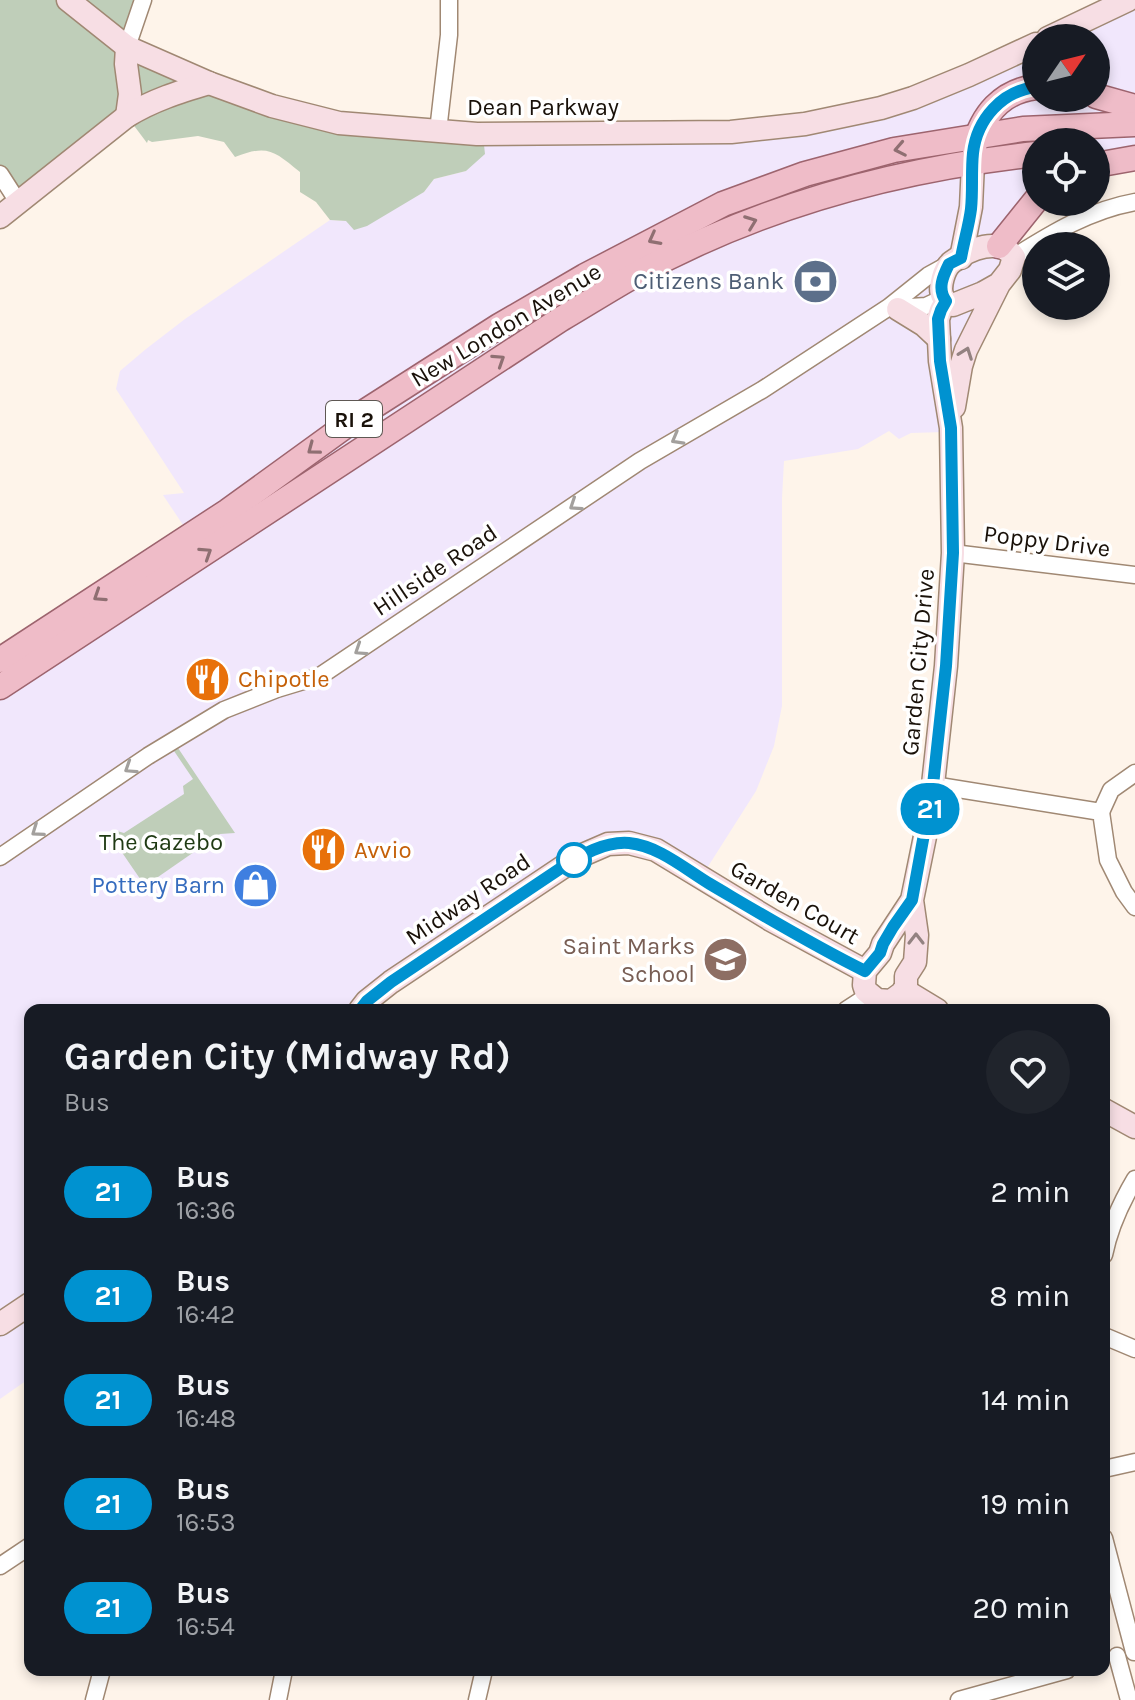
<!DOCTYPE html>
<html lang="en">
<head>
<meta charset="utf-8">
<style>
  :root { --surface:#171b24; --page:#20242c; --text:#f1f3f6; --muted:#9ea1a6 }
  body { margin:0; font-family:Karla,sans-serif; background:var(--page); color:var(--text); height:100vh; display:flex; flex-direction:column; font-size:30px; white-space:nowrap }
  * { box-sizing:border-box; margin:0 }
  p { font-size:26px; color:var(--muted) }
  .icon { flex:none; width:44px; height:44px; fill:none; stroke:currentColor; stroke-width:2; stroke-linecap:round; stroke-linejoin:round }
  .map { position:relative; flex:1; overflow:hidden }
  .sheet { position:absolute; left:24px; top:1004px; width:1086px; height:672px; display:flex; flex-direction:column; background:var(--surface); border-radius:16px; box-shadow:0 4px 12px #0003 }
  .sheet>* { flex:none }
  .badge { padding:0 16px; border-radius:26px; font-size:28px; line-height:52px }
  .needle { width:52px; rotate:55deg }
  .tools { position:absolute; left:1022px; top:24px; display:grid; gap:16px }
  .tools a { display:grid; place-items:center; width:88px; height:88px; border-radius:50%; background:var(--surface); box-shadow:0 4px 12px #0003; font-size:40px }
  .map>.badge { position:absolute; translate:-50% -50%; box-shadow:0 0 0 4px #fff }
  .round { display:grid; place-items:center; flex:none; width:84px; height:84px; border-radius:42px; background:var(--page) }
  .head { display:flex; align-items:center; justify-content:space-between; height:136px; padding:0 40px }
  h1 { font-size:38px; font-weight:700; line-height:60px }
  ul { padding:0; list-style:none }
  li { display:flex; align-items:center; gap:24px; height:104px; padding:0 40px }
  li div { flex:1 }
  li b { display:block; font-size:30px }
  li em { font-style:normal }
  li .badge { min-width:88px; font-weight:700; text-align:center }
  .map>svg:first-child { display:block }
  .commercial { fill:#f1e7fc }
  .green { fill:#bfceb9 }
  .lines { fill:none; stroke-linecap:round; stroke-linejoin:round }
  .street-casing { stroke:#a08873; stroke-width:19 }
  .secondary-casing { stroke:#a08873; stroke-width:25 }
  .primary-casing { stroke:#9d646e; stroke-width:27 }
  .street { stroke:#fff; stroke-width:16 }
  .secondary { stroke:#f7dee4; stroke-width:22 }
  .primary { stroke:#efbcc8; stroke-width:24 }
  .oneway { stroke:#8f6f72 }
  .oneway2 { stroke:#938281 }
  .oneway3 { stroke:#a3a09d }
  .line-casing { stroke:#fff; stroke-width:18 }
  .line { stroke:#0092d0; stroke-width:12 }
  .stop-dot { fill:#fff; stroke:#0092d0; stroke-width:4 }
  .labels { text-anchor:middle; stroke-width:7; stroke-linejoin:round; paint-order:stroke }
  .shield { fill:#fff; stroke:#5e5853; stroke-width:2 }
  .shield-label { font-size:22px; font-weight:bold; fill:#191109 }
  .street-label { font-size:24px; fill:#191109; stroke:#fff }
  .service-label { font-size:24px; fill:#4e5e75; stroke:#fff; text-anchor:end }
  .food-label { font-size:24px; fill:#c56008; stroke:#fff; text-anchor:start }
  .park-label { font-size:24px; fill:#1f3a13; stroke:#fff }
  .shop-label { font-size:24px; fill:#366cbe; stroke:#fff; text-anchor:end }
  .education-label { font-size:24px; fill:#785e54; stroke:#fff; text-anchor:end }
</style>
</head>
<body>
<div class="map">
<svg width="1135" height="1700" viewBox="0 0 1135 1700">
  <rect width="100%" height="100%" fill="#fef4ea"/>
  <path class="commercial" d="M1135,0V155L1096,167V142H1036V202L1019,219L945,432L911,433L899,439L889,431L858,449L784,461L782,498V706L774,746L756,791L702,876L633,846L610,848L363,1010H30V1378L0,1399V671L191,537L163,495L184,493L116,389L120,371L146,349L185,319L330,220L346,221L424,192L434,179L466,171L483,136L861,115L1036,45V98H1096V38H1050Z"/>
  <g class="green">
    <path d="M0,0H144L129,45L253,99L483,136L485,154L466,171L434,179L424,192L367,226L354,230L346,221L330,220L316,202L300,192V172C274,151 268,144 235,157L224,142L198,136L152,142L148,140L147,143L129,119L25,198L0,172Z"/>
    <path d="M178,748L235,833L220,834L145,886L110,835L117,831L124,833L184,794L183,786L193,779L174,751Z"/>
  </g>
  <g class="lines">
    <defs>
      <g id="street">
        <path d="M127,47L143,0"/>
        <path d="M438,131L449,35V0"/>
        <path d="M0,174L18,202"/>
        <path d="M1014,257C1052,233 1090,210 1135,202"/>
        <path d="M894,308L926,306L943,298"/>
        <path d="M953,553L1135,575"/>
        <path d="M933,785L1101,812L1108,860L1124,892L1135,907"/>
        <path d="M1101,812L1111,790L1135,773"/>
        <path d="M0,857L148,756L224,710L277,689L320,676L640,461L762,390L889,307L929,275L949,264"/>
        <path d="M846,1010L869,995"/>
        <path d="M1104,1255C1109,1230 1122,1201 1135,1179"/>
        <path d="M1104,1336L1135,1349"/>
        <path d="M1104,1469L1135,1462"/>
        <path d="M1104,1538L1134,1652"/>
        <path d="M0,1566L30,1546"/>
        <path d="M1117,1656L1129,1700"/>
        <path d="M94,1700L102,1670"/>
        <path d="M278,1700L284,1670"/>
        <path d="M477,1700L484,1670"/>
        <path d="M959,1700L1067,1670"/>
      </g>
      <g id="secondary">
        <path d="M68,0L127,47L209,83L272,106L339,123L477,134L731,132L805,124L881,108L913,98L969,75L1036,44"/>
        <path d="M1048,38L1128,0"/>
        <path d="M127,47L126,64L130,94L127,116"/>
        <path d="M0,217L127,116C153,100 179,92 209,83"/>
        <path d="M961,258L971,207L973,163"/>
        <path d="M898,309L924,325L939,339"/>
        <path d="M954,407L961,366L966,350L999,284L1010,270L1014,257C1000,236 969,249 952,262C944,268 938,288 943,297C945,302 949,303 953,305L983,293L999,284"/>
        <path d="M912,900L883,944L880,953L865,971L864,985L866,991L877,1000L891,1001L902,993L906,987V976L915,962L917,935L912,900L930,812L946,666L953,553L951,428L940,361L938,319L941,310L946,301"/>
        <path d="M904,990L937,1010"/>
        <path d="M360,1010L367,1001L391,982L578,857L608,844L629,843L656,850L771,920L865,971"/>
        <path d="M1104,1110L1135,1127"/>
        <path d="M0,1324L30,1304"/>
      </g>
      <g id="primary">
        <path d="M1096,96L1135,107"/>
        <path d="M974,147C982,115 1002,91 1036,87"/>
        <path d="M1096,165L1135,158"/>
        <path d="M999,246L1036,200"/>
        <path d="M0,660L228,511L366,411L499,326L585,276L723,204L805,174L894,150L1023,129L1135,124"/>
        <path d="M0,687L561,319C585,305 610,289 635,275C758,207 897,169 1036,154"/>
      </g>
    </defs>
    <use href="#street" class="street-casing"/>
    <use href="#secondary" class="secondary-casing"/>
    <use href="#primary" class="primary-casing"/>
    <use href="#street" class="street"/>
    <use href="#secondary" class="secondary"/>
    <use href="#primary" class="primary"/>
  </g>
  <defs><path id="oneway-chevron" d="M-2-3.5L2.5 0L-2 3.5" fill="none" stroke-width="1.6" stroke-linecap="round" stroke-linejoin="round" transform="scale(2)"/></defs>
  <g class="oneway">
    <use href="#oneway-chevron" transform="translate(900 149) rotate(169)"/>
    <use href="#oneway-chevron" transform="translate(751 222) rotate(-21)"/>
    <use href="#oneway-chevron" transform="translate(654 239) rotate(152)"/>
    <use href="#oneway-chevron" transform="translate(499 360) rotate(-33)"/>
    <use href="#oneway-chevron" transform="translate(313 449) rotate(143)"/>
    <use href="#oneway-chevron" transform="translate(206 553) rotate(-33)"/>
    <use href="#oneway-chevron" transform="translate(99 596) rotate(147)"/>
  </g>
  <g class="oneway2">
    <use href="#oneway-chevron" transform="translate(966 353) rotate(-70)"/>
    <use href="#oneway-chevron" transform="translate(916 939) rotate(-90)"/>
  </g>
  <g class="oneway3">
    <use href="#oneway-chevron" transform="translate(677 439) rotate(151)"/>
    <use href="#oneway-chevron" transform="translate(575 505) rotate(146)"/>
    <use href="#oneway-chevron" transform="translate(360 650) rotate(147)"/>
    <use href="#oneway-chevron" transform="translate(130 768) rotate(147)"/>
    <use href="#oneway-chevron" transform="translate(37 831) rotate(145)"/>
  </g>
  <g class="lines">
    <defs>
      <path id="line" d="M360,1010L367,1001L391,982L561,868C581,855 605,841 629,843C659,846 685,869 710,884C761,914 812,945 865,971L880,953L883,944L893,927L912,900L933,785L946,666L953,553L951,428L940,361L938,319L941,310L946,301C937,289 943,276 949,264L961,258C964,241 969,225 971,209C973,190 971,172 973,153C977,119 1002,91 1036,87"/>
    </defs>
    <use href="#line" class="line-casing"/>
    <use href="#line" class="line"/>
  </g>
  <defs>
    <symbol id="bank-disc" viewBox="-11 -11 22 22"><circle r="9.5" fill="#5c6f8a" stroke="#fff"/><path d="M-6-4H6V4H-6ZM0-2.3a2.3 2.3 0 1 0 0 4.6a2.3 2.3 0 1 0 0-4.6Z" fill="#fff"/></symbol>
    <symbol id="restaurant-disc" viewBox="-11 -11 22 22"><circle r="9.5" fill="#e8710a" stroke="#fff"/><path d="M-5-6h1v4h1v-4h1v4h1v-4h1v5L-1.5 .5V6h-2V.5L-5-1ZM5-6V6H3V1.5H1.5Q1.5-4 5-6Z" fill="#fff"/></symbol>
    <symbol id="shop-disc" viewBox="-11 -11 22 22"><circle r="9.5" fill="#3f7fe0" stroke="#fff"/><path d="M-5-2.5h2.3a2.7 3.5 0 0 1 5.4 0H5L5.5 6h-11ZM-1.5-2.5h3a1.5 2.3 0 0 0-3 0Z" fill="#fff"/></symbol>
    <symbol id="school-disc" viewBox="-11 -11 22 22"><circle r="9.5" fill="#8d6e63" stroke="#fff"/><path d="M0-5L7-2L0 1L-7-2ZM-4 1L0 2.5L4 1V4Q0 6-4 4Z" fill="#fff"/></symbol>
  </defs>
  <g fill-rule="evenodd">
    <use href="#bank-disc" x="790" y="256" width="51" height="51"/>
    <use href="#restaurant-disc" x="182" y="654" width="51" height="51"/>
    <use href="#restaurant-disc" x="298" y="824" width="51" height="51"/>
    <use href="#shop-disc" x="230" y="860" width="51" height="51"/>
    <use href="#school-disc" x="700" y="934" width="51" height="51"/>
  </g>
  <circle class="stop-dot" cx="574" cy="860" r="16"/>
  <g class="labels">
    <rect class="shield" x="326" y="401" width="56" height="36" rx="6"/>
    <g class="shield-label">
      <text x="354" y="427">RI 2</text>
    </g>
    <g class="street-label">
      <text x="543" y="115">Dean Parkway</text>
      <text transform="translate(506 325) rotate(-31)" y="8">New London Avenue</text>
      <text transform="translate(1047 541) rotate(7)" y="8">Poppy Drive</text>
      <text transform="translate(435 570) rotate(-34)" y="8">Hillside Road</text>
      <text transform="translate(918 662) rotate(-85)" y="8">Garden City Drive</text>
      <text transform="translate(468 899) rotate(-34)" y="8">Midway Road</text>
      <text transform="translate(795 902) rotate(30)" y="8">Garden Court</text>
    </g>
    <g class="service-label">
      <text x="784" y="289">Citizens Bank</text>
    </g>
    <g class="food-label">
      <text x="238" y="687">Chipotle</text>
      <text x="354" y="858">Avvio</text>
    </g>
    <g class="park-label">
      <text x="161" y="850">The Gazebo</text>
    </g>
    <g class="shop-label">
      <text x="225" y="893">Pottery Barn</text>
    </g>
    <g class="education-label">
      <text x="695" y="954">Saint Marks<tspan x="695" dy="28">School</tspan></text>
    </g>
  </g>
</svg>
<div class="tools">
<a><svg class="needle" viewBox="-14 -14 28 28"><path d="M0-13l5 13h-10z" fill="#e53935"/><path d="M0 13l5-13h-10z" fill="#9ea1a6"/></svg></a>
<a><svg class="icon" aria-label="locate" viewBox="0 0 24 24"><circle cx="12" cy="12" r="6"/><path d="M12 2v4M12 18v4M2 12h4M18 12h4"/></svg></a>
<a><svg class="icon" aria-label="layers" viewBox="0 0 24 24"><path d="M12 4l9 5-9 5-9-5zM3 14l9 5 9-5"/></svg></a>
</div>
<b class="badge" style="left:930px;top:809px;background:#0092d0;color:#fff">21</b>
<section class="sheet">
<div class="head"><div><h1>Garden City (Midway Rd)</h1><p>Bus</p></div><a class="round"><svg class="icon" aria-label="heart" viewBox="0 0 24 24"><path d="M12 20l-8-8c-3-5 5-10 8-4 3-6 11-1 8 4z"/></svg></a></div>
<ul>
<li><span class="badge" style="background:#0092d0;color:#fff">21</span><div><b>Bus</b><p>16:36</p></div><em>2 min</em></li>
<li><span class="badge" style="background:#0092d0;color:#fff">21</span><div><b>Bus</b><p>16:42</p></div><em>8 min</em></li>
<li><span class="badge" style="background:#0092d0;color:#fff">21</span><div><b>Bus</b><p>16:48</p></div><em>14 min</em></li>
<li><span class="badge" style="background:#0092d0;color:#fff">21</span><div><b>Bus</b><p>16:53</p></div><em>19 min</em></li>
<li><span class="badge" style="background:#0092d0;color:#fff">21</span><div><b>Bus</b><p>16:54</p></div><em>20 min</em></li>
</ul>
</section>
</div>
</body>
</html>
